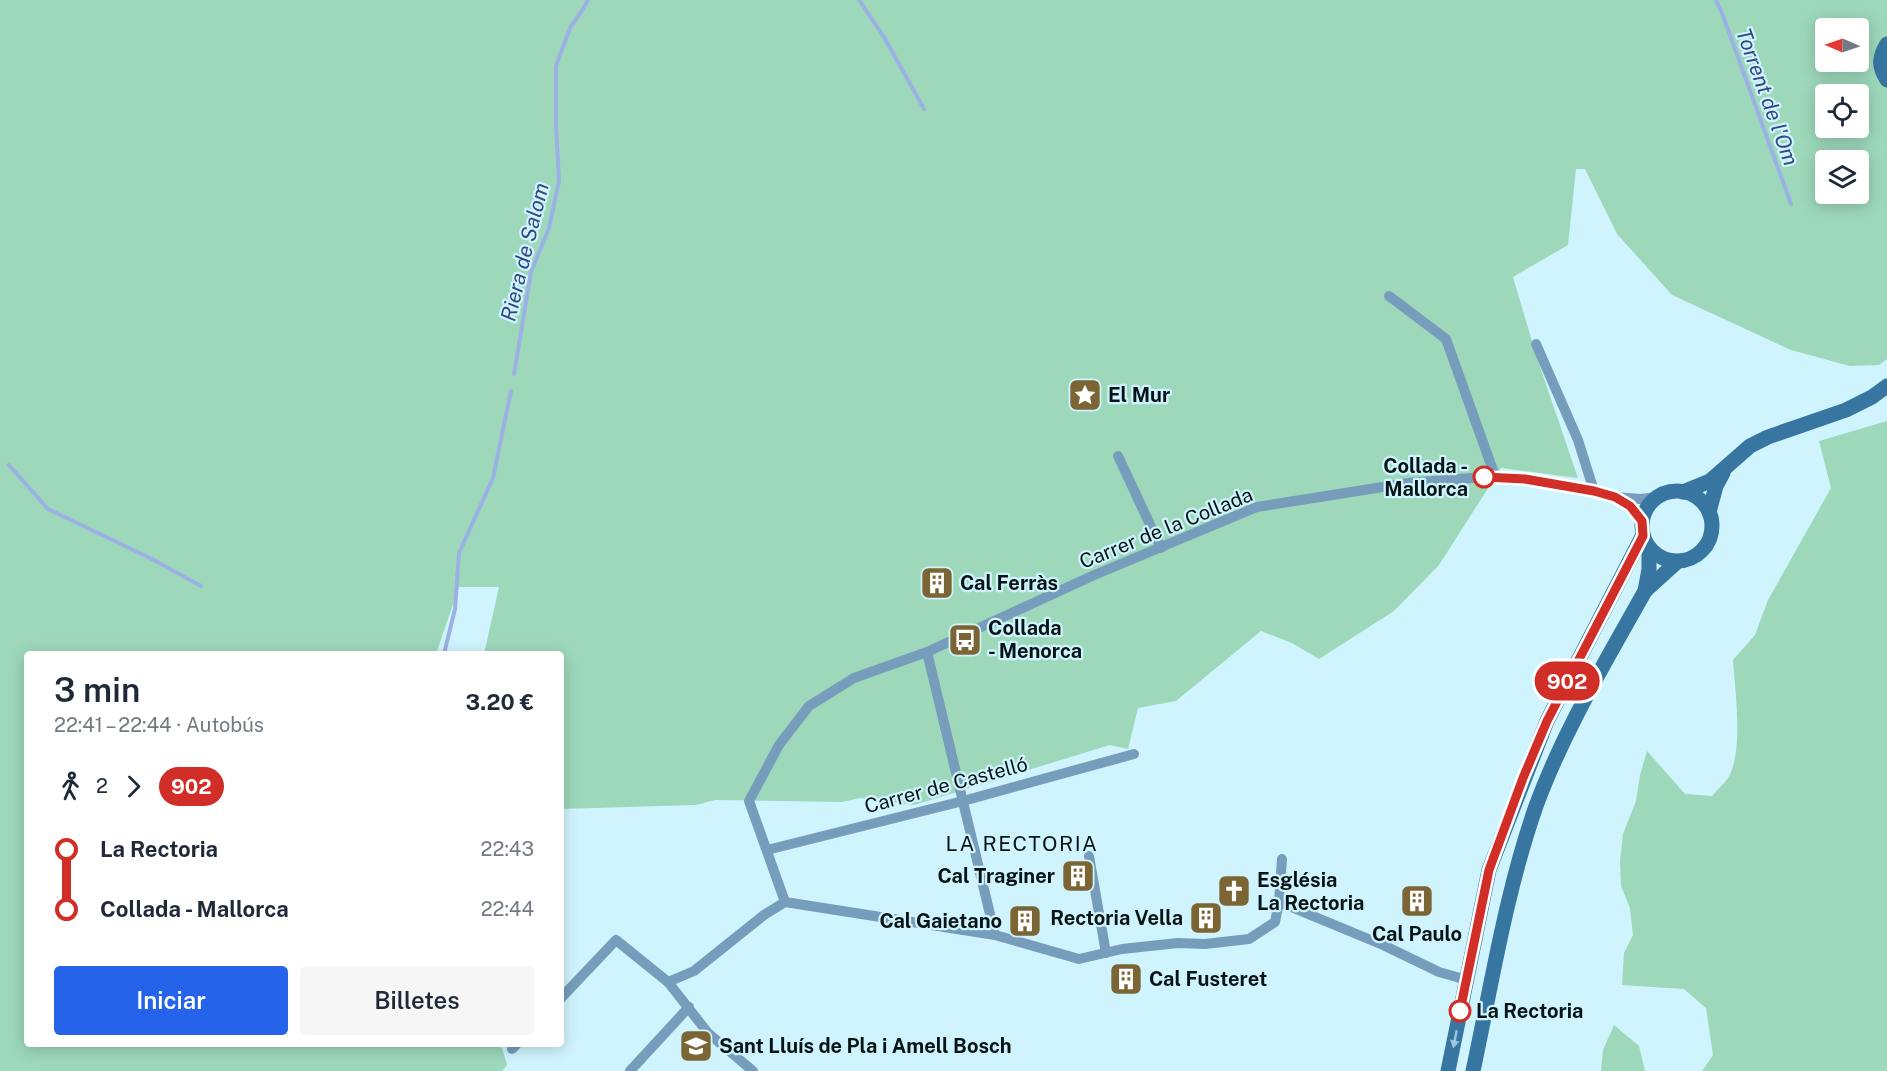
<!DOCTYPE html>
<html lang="es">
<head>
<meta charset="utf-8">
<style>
  :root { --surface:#fff; --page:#f6f6f7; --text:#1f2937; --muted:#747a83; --accent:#2563eb }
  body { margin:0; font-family:"Public Sans",sans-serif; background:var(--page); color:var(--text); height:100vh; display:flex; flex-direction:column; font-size:22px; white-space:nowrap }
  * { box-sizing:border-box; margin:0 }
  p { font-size:20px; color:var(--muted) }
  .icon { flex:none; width:33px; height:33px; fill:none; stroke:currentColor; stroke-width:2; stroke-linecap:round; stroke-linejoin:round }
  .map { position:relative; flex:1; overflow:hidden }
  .drawer { position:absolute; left:24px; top:651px; width:540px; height:396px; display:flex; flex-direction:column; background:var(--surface); border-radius:6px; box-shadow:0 3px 15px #0003 }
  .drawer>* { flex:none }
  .badge { padding:0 12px; border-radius:20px; font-size:21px; line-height:39px }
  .needle { width:39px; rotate:272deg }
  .controls { position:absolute; left:1815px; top:18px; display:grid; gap:12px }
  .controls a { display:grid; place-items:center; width:54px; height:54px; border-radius:6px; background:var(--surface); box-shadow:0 3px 15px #0003; font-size:30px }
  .map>.badge { position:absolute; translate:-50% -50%; box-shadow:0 0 0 3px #fff }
  .legs { display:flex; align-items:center; gap:9px; height:66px; padding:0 30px; font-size:20px }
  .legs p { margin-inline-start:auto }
  .overview { display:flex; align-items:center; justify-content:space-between; height:102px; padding:0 30px }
  h1 { font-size:33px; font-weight:600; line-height:45px }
  .cta { display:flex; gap:12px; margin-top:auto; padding:12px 30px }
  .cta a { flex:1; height:69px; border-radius:6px; background:var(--accent); color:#fff; font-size:24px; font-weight:600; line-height:69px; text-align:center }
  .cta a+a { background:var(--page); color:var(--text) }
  ul { padding:0 30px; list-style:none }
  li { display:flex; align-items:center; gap:21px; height:60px; font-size:22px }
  li i { display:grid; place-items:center; width:9px; height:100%; margin:0 8px; background:currentColor }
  li i::after { content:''; width:15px; height:15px; margin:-8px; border:4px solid; border-radius:50%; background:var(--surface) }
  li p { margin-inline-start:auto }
  li:first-child i { background:linear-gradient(#0000 50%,currentColor 0) }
  li:last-child i { background:linear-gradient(currentColor 50%,#0000 0) }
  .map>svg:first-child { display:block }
  .green { fill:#9dd8bb; fill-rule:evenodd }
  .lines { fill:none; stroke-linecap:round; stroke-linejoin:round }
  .stream { stroke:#9cb1e3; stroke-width:4 }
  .street { stroke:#769dbb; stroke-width:10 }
  .secondary { stroke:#3776a0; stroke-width:15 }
  .oneway { fill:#9ac8dc }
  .line-1-casing { stroke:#fff; stroke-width:14 }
  .line-1 { stroke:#d02e26; stroke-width:9 }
  .stop-1-dot { fill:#fff; stroke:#d02e26; stroke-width:3 }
  .labels { text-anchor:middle; stroke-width:4.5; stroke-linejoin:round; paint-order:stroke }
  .poi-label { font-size:20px; font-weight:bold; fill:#071417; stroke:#d0f4fd; text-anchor:start }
  .stop-label { font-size:20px; font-weight:bold; fill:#071417; stroke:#d0f4fd; text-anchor:end }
  .street-label { font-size:20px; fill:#071417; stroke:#d0f4fd }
  .water-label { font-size:21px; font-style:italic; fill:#324784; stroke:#d0f4fd }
  .neighbourhood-label { font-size:21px; letter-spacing:1.5px; fill:#071417; stroke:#d0f4fd }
</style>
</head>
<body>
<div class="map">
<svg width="1887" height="1071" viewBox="0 0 1887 1071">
  <rect width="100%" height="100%" fill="#d0f4fd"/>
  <g class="green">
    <path d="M0,0H1887V359L1879,365L1850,366L1791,350L1672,295L1617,234L1585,169H1576L1568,245L1513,277L1536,355L1578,478L1501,468L1439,565L1394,611L1319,659L1292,643L1261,631L1176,701L1138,708L1128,749L1110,745L914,805L860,798L842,802L715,800L696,805L561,809V654H484L499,587H459L436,654H27V1044H496L502,1048L507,1065L502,1071H0ZM1826,28H1858V62H1826ZM1826,94H1858V128H1826ZM1826,160H1858V194H1826Z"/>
    <path d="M1887,421V1071H1702L1713,1055L1706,1008L1684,989L1622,985L1624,953L1633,935L1630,908L1621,886L1620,861L1623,834L1636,801L1640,775L1647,751L1685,794L1712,796C1717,790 1724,784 1728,778C1744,751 1735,691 1733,660L1755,635L1768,600L1831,488L1819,441Z"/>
    <path d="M1614,1025L1639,1046L1645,1071H1601L1603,1050Z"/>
  </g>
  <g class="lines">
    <g class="stream">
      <path d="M859,0L884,37L924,109"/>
      <path d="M1716,0L1722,13L1791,204"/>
      <path d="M514,374L531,272L549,228L559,181L556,125V66L570,28L583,9L588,0"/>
      <path d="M9,465L48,509L152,559L201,586"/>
      <path d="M444,654L455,609L459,553L493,478L511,391"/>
    </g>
    <g class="street">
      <path d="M1389,296L1446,339L1495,476"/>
      <path d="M1536,344L1578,440L1594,491"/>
      <path d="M1118,456L1161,548"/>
      <path d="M1617,499L1630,506L1642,521"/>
      <path d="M927,652L995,935"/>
      <path d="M767,850L963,801L1134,754"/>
      <path d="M1089,856L1106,953"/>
      <path d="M785,902L749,801L779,745L809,706L854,678L927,652L1092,576L1257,507L1408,483L1484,477L1525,479L1594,491L1615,497L1640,499L1658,497"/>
      <path d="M1279,902L1282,859"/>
      <path d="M668,982L694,971L764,915L785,902L995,935L1079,959L1122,949L1178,943L1205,944L1249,939L1275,922L1279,902L1383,945L1439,972L1467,980"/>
      <path d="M561,998L616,940L668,982L708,1033L753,1071"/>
      <path d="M512,1049L517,1044"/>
      <path d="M630,1071L689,1007"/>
    </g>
    <g class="secondary">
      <path d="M1887,44C1879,57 1878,66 1887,80"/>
      <circle cx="1677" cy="526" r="35"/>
      <path d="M1683,492L1710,481L1750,446L1768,437L1846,410L1872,397L1887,386"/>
      <path d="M1709,512L1716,486L1723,473"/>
      <path d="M1645,591L1677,562"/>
      <path d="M1448,1071L1489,870L1547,721L1643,535"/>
      <path d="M1473,1071C1492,982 1506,892 1536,806C1564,730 1606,661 1645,591L1649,569V548"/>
    </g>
  </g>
  <defs><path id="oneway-solid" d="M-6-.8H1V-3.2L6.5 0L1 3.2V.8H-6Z" transform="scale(1.5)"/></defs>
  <use class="oneway" href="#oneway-solid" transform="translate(1455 1039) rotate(101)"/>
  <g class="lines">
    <defs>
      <path id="line-1" d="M1460,1011L1489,870L1523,778L1547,721L1643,536L1642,521L1630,506L1615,497L1594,491L1525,479L1484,477"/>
    </defs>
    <use href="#line-1" class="line-1-casing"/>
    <use href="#line-1" class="line-1"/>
  </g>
  <defs>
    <symbol id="sight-square" viewBox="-11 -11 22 22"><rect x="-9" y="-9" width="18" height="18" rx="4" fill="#7c6535" stroke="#d0f4fd"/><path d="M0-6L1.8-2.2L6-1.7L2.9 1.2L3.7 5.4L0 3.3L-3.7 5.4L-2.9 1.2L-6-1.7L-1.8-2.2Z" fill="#fff"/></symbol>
    <symbol id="building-square" viewBox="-11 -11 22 22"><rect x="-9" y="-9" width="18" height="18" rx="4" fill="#7c6535" stroke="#d0f4fd"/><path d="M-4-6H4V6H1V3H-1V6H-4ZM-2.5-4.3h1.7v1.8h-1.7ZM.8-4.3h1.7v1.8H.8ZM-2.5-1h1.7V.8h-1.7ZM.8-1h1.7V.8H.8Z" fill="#fff"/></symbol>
    <symbol id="bus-square" viewBox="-11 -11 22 22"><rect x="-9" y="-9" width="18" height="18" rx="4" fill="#7c6535" stroke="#d0f4fd"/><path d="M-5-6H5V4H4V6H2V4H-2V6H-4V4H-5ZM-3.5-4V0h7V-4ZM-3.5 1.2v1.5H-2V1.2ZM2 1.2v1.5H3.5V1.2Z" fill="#fff"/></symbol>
    <symbol id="church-square" viewBox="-11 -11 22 22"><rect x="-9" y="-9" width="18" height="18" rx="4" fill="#7c6535" stroke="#d0f4fd"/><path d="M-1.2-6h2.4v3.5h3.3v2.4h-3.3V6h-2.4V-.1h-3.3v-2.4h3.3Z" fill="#fff"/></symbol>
    <symbol id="school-square" viewBox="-11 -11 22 22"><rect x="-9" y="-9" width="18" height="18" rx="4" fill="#7c6535" stroke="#d0f4fd"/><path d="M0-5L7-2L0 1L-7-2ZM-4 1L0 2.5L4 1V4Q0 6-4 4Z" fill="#fff"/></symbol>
  </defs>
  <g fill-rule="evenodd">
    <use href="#sight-square" x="1066" y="376" width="38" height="38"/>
    <use href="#building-square" x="918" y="564" width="38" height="38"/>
    <use href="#bus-square" x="946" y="621" width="38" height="38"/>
    <use href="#building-square" x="1059" y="857" width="38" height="38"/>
    <use href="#church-square" x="1215" y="872" width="38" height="38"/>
    <use href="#building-square" x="1398" y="882" width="38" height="38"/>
    <use href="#building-square" x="1187" y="899" width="38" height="38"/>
    <use href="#building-square" x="1006" y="902" width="38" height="38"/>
    <use href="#building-square" x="1107" y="960" width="38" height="38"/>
    <use href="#school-square" x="677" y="1027" width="38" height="38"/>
  </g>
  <g class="stop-1-dot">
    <circle cx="1484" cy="477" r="10"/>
    <circle cx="1460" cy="1011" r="10"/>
  </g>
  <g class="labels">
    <g class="poi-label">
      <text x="1108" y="402">El Mur</text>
      <text x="960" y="590">Cal Ferràs</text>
      <text x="988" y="635">Collada<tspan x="988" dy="23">- Menorca</tspan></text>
      <text x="1055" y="883" text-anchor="end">Cal Traginer</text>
      <text x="1257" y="887">Església<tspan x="1257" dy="23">La Rectoria</tspan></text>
      <text x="1183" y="925" text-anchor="end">Rectoria Vella</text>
      <text x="1002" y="928" text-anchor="end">Cal Gaietano</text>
      <text x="1417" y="941" text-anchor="middle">Cal Paulo</text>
      <text x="1149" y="986">Cal Fusteret</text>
      <text x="719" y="1053">Sant Lluís de Pla i Amell Bosch</text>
    </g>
    <g class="stop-label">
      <text x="1468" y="473">Collada -<tspan x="1468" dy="23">Mallorca</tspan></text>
      <text x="1476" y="1018" text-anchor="start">La Rectoria</text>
    </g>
    <g class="street-label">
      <text transform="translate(1166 528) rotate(-22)" y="7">Carrer de la Collada</text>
      <text transform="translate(946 785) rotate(-15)" y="7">Carrer de Castelló</text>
    </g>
    <g class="water-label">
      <text transform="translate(1767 97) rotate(70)" y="7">Torrent de l'Om</text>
      <text transform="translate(525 252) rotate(-76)" y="7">Riera de Salom</text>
    </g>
    <g class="neighbourhood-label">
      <text x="1022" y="851">LA RECTORIA</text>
    </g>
  </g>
</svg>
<div class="controls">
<a><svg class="needle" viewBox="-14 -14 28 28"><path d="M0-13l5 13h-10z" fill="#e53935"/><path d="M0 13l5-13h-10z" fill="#747a83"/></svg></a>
<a><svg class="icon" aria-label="locate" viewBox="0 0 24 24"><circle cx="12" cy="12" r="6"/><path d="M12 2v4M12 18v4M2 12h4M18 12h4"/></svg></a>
<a><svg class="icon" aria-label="layers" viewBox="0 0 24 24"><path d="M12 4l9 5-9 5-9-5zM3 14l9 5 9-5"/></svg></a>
</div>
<b class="badge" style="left:1567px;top:681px;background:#d02e26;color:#fff">902</b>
<section class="drawer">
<div class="overview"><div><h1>3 min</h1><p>22:41 – 22:44 · Autobús</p></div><b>3.20 €</b></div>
<div class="legs"><svg class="icon" aria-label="walk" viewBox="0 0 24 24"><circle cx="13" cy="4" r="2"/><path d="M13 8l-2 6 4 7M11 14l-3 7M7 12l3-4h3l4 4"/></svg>2<svg class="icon" aria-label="forward" viewBox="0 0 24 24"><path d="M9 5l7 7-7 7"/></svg><b class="badge" style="background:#d02e26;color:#fff">902</b></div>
<ul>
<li><i style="color:#d02e26"></i><b>La Rectoria</b><p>22:43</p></li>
<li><i style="color:#d02e26"></i><b>Collada - Mallorca</b><p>22:44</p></li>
</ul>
<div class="cta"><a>Iniciar</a><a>Billetes</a></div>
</section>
</div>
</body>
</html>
